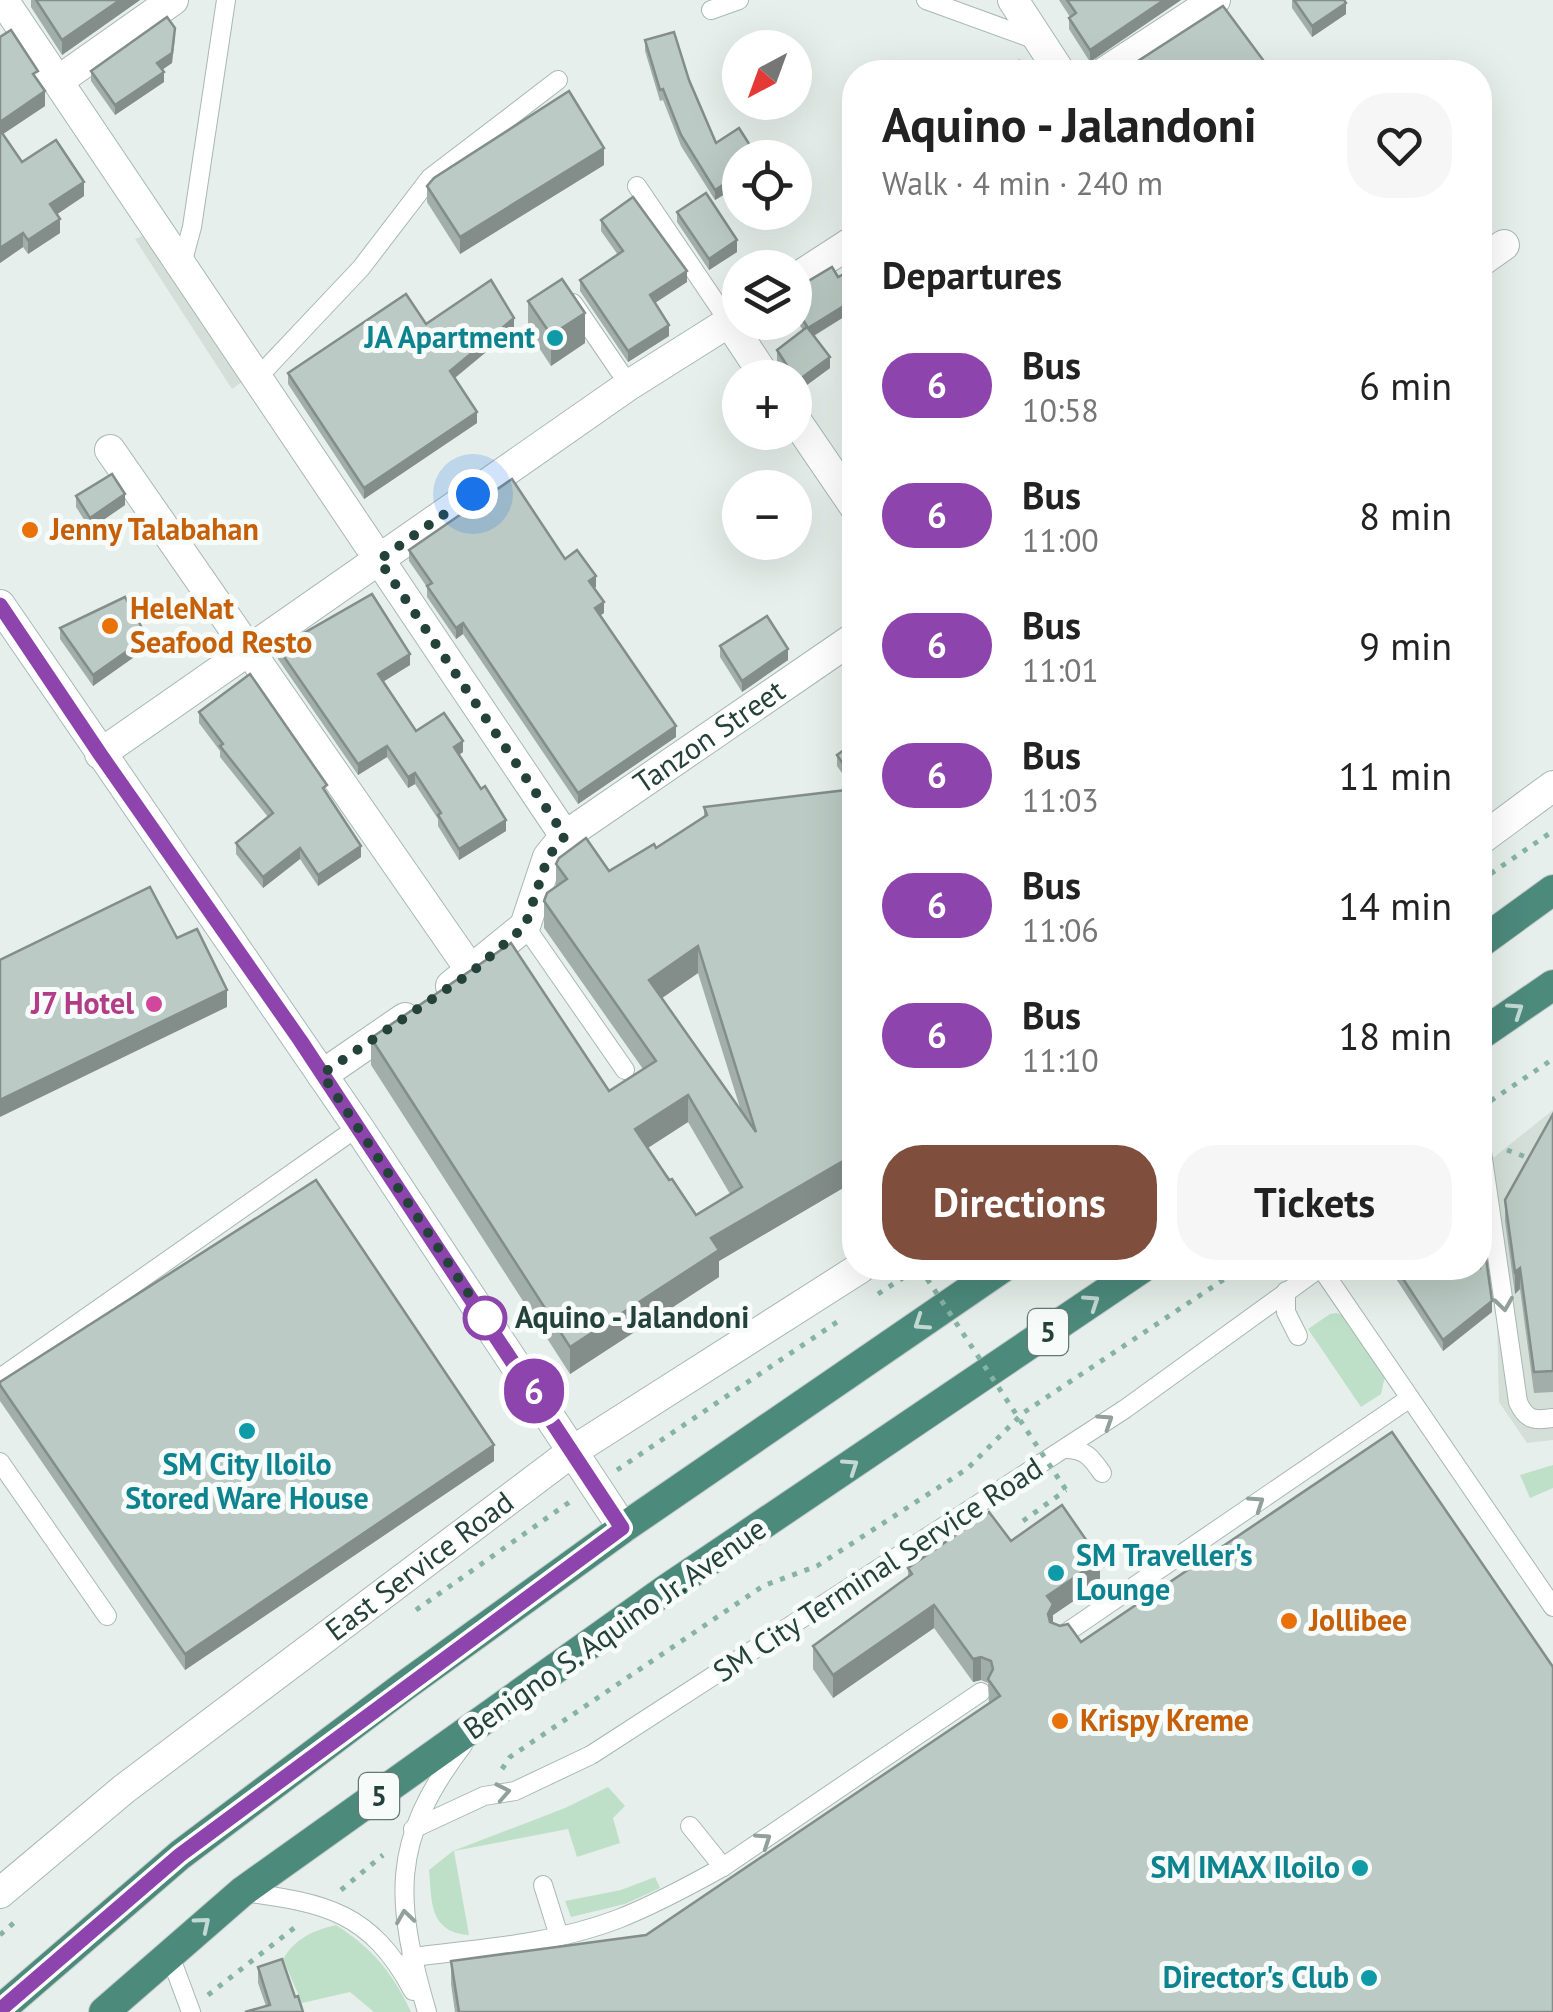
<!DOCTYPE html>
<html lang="en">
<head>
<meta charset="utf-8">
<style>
  :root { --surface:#fff; --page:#f6f6f6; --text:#222; --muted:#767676; --accent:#804e3d }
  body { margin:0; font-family:"PT Sans",sans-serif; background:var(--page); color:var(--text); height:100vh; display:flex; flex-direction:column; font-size:38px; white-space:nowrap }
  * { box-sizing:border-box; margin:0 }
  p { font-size:32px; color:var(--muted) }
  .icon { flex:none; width:55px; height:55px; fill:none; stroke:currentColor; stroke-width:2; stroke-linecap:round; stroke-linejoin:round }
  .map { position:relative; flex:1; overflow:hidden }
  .side { position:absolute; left:842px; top:60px; width:650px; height:1220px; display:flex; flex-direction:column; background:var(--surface); border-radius:40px; box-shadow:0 10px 40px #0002 }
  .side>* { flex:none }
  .badge { padding:0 20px; border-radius:32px; font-size:35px; line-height:65px }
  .needle { width:65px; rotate:221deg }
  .buttons { position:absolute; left:722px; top:30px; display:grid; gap:20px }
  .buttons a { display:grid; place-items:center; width:90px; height:90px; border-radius:50%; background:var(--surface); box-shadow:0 10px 40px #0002; font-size:50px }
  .you { position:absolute; width:50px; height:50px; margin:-25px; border:8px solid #fff; border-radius:50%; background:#1a73e8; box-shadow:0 0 0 15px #1a73e833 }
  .map>.badge { position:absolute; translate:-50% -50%; box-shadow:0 0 0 5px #fff }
  h2 { padding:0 40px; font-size:38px; line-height:90px }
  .round { display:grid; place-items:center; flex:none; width:105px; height:105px; border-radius:40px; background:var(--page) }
  .summary { display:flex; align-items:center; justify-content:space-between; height:170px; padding:0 40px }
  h1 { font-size:48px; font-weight:700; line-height:75px }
  .action { display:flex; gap:20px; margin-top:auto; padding:20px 40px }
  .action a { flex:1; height:115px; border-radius:40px; background:var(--accent); color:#fff; font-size:40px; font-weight:700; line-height:115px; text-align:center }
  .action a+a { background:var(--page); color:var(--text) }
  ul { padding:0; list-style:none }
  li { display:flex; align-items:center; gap:30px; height:130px; padding:0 40px }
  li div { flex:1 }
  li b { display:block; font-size:38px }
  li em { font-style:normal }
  li .badge { min-width:110px; font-weight:700; text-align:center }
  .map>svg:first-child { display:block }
  .built { fill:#d4dfda }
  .green { fill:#bfe0c8 }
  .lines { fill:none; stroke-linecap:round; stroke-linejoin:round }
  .service-casing { stroke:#a8b8b2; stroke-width:20 }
  .minor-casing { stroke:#a8b8b2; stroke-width:32 }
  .tertiary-casing { stroke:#a8b8b2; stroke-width:32 }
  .secondary-casing { stroke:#a4bbb3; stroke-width:32 }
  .trunk-casing { stroke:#c2cac8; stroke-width:32 }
  .path { stroke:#86b3a5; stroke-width:5; stroke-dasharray:5 8; stroke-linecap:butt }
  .service { stroke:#fff; stroke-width:18 }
  .minor { stroke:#fff; stroke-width:30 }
  .tertiary { stroke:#fff; stroke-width:30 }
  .secondary { stroke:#fff; stroke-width:30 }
  .trunk { stroke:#4c8a7c; stroke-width:30 }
  .path-bridge { stroke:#86b3a5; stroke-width:5; stroke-dasharray:5 8; stroke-linecap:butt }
  .wall { fill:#a1aea9; fill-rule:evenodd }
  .shaded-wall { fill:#838d89 }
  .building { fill:#bbcac4; stroke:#838d89; stroke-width:2.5; fill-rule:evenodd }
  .oneway { stroke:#c4d9d4 }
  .oneway2 { stroke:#92a09c }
  .line-casing { stroke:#fff; stroke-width:22 }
  .line { stroke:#8e44ad; stroke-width:15 }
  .walk { stroke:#24423a; stroke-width:10; stroke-dasharray:0 18 }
  .culture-dot { fill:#0f9aa8; stroke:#f7fbf9; stroke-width:4 }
  .food-dot { fill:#e8710a; stroke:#f7fbf9; stroke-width:4 }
  .hotel-dot { fill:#d1479c; stroke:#f7fbf9; stroke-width:4 }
  .stop-dot { fill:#fff; stroke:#8e44ad; stroke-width:5 }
  .labels { text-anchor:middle; stroke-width:10; stroke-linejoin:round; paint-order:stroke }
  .shield { fill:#f7fbf9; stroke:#637a73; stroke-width:2.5 }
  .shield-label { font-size:28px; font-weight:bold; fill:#24423a }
  .culture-label { font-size:30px; font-weight:bold; fill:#0d838f; stroke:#f7fbf9; text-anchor:end }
  .food-label { font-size:30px; font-weight:bold; fill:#c56008; stroke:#f7fbf9; text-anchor:start }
  .street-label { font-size:30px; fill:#24423a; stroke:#f7fbf9 }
  .hotel-label { font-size:30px; font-weight:bold; fill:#b23c85; stroke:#f7fbf9; text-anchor:end }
  .stop-label { font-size:30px; font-weight:bold; fill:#24423a; stroke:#f7fbf9; text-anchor:start }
</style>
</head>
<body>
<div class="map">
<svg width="1553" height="2012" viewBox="0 0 1553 2012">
  <rect width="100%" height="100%" fill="#e6efeb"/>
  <g class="built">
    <path d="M150,233L246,379L232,389L135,239Z"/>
    <path d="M1553,1110V1440L1527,1443L1499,1402L1493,1158Z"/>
  </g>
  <g class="green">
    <path d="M1337,1313L1345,1316L1385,1376L1381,1394L1361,1407L1308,1329L1330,1314Z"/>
    <path d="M1553,1465V1488L1530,1498L1520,1475Z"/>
    <path d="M608,1787L625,1806L613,1818L620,1843L577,1857L568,1829L454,1851L469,1935C429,1932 432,1902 429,1870L453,1851L565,1808Z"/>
    <path d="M655,1877L660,1888L625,1904L571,1917L565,1901L621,1890Z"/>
    <path d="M336,1925C372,1948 393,1973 411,2012H374L350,1992L302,2003L283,1959C296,1938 312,1931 336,1925Z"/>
  </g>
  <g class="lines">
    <defs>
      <g id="service">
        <path d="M926,0L1036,40"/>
        <path d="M711,10L739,0"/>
        <path d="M637,186L729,322"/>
        <path d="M182,264L192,227L226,0"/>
        <path d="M573,303L629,385"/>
        <path d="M259,376L361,268L430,178L558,80"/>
        <path d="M525,926L625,1070"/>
        <path d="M1480,1138L1518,1402C1526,1420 1534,1421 1553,1418"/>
        <path d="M1321,1268L1553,1607"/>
        <path d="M1286,1291V1312L1298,1336"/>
        <path d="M0,1378L358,1127"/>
        <path d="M1065,1449C1085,1449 1091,1457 1102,1473"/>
        <path d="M0,1462L107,1616"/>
        <path d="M1060,1637L1410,1398"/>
        <path d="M690,1826L723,1867"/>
        <path d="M413,1829L484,1796L515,1791L591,1755L1125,1409L1320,1268"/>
        <path d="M543,1885L559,1936"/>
        <path d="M243,1892C326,1903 371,1912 413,1991"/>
        <path d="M169,1953L191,2012"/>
        <path d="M411,1957C480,1949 553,1944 618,1919C654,1905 689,1886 723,1867L981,1692"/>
        <path d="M427,2012C395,1901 389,1842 463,1745"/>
      </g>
      <g id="minor">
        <path d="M3,0L565,836"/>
        <path d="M1013,0L1060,72"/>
        <path d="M1105,72L1215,0"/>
        <path d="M58,81L173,0"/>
        <path d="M1480,262L1504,245"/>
        <path d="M795,279L855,240"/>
        <path d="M729,322L766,378"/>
        <path d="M795,419L855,507"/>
        <path d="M110,450L472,972"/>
        <path d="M100,754L629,385L740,315"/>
        <path id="s1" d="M451,986L525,926L548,857L565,836L855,637"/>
        <path d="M322,1075L405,1018"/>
      </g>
      <g id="tertiary">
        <path d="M1480,840L1553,786"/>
        <path id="s2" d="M0,1893L124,1789L573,1451L860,1268"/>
      </g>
      <path id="secondary" d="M0,605L358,1127L623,1528"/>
      <g id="trunk">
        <path d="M1480,943L1553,890"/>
        <path d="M1480,1035L1553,985"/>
        <path d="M0,2010L180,1855L403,1687L623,1528L1002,1268"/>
        <path d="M104,2012L242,1892L664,1591L1142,1268"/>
      </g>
    </defs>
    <use href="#service" class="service-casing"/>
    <use href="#minor" class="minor-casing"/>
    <use href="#tertiary" class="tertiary-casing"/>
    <use href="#secondary" class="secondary-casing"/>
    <use href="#trunk" class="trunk-casing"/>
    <g class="path">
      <path d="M1480,881L1553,831"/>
      <path d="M1480,1108L1553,1059"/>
      <path d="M1507,1150L1534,1160"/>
      <path d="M878,1294L918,1268"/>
      <path d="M617,1470L840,1320"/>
      <path d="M1023,1521L1066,1490"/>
      <path d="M416,1610L571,1501"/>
      <path d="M502,1769L510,1757L763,1586L817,1566L967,1469L1023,1413L1241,1268"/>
      <path d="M341,1890L383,1855"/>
      <path d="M0,1935L17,1920"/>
      <path d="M208,1995L298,1925"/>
    </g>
    <use href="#service" class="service"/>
    <use href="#minor" class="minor"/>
    <use href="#tertiary" class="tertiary"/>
    <use href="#secondary" class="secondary"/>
    <use href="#trunk" class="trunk"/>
    <path class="path-bridge" d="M920,1268L1066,1490"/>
  </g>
  <g class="wall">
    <path d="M31,0H140L62,55L31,7Z"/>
    <path d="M1059,0H1181L1090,62L1069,29V18L1070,17Z"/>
    <path d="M1292,0H1344L1346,14L1312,37L1292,8Z"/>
    <path d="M0,37L38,80L45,106L3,134L22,162L84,196L57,214L60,233L28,254L23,247L0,263Z"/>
    <path d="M175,38L172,63L162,70L164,82L115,115L91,81V71Z"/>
    <path d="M645,40L689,80L716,143L740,158V185L715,200L681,146L663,100L660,101L645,51Z"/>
    <path d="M604,165L460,254L427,202V186Z"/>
    <path d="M677,212L737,252L709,270L677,222Z"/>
    <path d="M601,220L687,282L655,303L669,336L628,362L580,291V280L618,255L601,231Z"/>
    <path d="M795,289L855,310L814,336L830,368L796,393L795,378H787L777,361V350L803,330L795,318Z"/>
    <path d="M528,301L585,343L551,366L528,331Z"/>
    <path d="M426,324L514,329L454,378L477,423L364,499L288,384V373Z"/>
    <path d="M76,496L125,505L90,529L76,507Z"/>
    <path d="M409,550L565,559L596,587L594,588L604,613L600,615L676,737L578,804L463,634L456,639L427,597V587L409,561Z"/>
    <path d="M60,628L147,648L93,686L60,639Z"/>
    <path d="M720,646L788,660L742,692L720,657Z"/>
    <path d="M278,648L410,665L383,681L416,731L463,752L459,755L506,831L459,860L438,826V819L415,784L408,788L387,757L358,775L278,659Z"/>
    <path d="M199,712L327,794L361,857L318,886L300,859L263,888L236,854V843L268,817L220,757V751L199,723Z"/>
    <path d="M855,742V1181L719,1261V1277L570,1374L371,1065V1038L609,1091L643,1069L544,928V901L556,886V864L609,871L656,848L704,816V807L854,790L837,766V755ZM698,973L741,1111L662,998ZM688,1122L730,1194L696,1215L648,1148Z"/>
    <path d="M1553,1114V1392L1534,1393L1520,1289L1515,1294L1505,1221V1200Z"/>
    <path d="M1389,1268H1480L1492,1312L1443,1351Z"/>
    <path d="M0,1382L494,1461L185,1670L0,1401Z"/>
    <path d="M1011,1541L1100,1583L1053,1615V1623L1081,1642L1553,2012H455L451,1984V1961L646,1935L989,1704L988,1683L981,1680L973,1682L934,1628L833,1698L813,1669V1646L908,1577V1568Z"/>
    <path d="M258,1967L295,1997L266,2006L258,1983Z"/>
  </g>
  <g class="shaded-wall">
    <path d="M120,0H140L62,55V40Z"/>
    <path d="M1164,0H1181L1090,62V50Z"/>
    <path d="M1346,3V14L1312,37V26Z"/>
    <path d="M175,28L172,63L157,73V63Z"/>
    <path d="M164,72V82L115,115V105Z"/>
    <path d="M45,91V106L0,136V122Z"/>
    <path d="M604,148V165L460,254V237Z"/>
    <path d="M740,174V185L715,200V190Z"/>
    <path d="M84,182V196L50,219V204Z"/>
    <path d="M60,219V233L28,254V240Z"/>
    <path d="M1483,226V237L1480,239V228Z"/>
    <path d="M23,233V247L0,263V248Z"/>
    <path d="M737,240V252L709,270V259Z"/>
    <path d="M687,271V282L650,306V295Z"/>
    <path d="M855,299V310L808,339V328Z"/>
    <path d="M585,313V343L551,366V335Z"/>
    <path d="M514,318V329L450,382V371Z"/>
    <path d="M669,325V336L628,362V351Z"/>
    <path d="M830,357V368L796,393V382Z"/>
    <path d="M477,412V423L364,499V488Z"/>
    <path d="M125,494V505L90,529V518Z"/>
    <path d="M596,576V587L589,592V581Z"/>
    <path d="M604,602V613L595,619V608Z"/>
    <path d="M463,623V634L456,639V628Z"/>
    <path d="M147,637V648L93,686V675Z"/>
    <path d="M788,649V660L742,692V681Z"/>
    <path d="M410,654V665L378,685V674Z"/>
    <path d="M676,726V737L578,804V793Z"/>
    <path d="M463,741V752L454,758V747Z"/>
    <path d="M387,746V757L358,775V764Z"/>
    <path d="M415,773V784L408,788V777Z"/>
    <path d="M506,820V831L459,860V849Z"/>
    <path d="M361,846V857L318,886V875Z"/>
    <path d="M300,848V859L263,888V877Z"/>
    <path d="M698,946V973L649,1007V980Z"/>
    <path d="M227,990V1007L0,1117V1100Z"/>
    <path d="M688,1095V1122L635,1156V1129Z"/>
    <path d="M855,1154V1181L719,1261V1277L570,1374V1347L711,1238Z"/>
    <path d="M1520,1268V1289L1515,1294V1272Z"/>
    <path d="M1492,1301V1312L1443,1351V1340Z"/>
    <path d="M494,1445V1461L185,1670V1654Z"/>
    <path d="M1100,1560V1583L1053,1615V1627L1048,1637L1047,1596Z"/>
    <path d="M934,1605V1628L833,1698V1675Z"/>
    <path d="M981,1657V1680L973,1682V1659Z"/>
  </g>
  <g class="building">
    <path d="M36,0H120L62,40Z"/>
    <path d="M1067,0H1164L1090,50L1069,18L1076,13Z"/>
    <path d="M1294,0H1344L1346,3L1312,26Z"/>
    <path d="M1223,6L1272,72H1121Z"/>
    <path d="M167,17L175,28L172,53L157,63L164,72L115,105L91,71Z"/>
    <path d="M11,30L38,71L33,74L45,91L0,122V37Z"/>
    <path d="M674,32L689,80L716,143L739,128L758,158H740V174L715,190L681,135L663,89L660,90L645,40Z"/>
    <path d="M1019,61L1027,72H1001Z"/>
    <path d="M1364,63L1370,72H1347Z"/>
    <path d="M569,91L604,148L460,237L427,186L434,178Z"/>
    <path d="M0,130L22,162L56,140L84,182L50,204L60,219L28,240L23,233L0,248Z"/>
    <path d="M706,193L737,240L709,259L677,212Z"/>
    <path d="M633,197L687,271L650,295L669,325L628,351L580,280L623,251L601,220Z"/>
    <path d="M832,267L838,277L855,268V299L808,328L795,307V289Z"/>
    <path d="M562,279L585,313L551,335L528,301Z"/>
    <path d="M491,280L514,318L450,371L477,412L364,488L288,373L406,294L426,324Z"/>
    <path d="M807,327L830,357L796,382L795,378L777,350Z"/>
    <path d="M112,474L125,494L90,518L76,496Z"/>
    <path d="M512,479L565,559L577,550L596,576L589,581L604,602L595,608L676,726L578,793L463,623L456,628L427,586L432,583L409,550Z"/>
    <path d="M372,594L410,654L378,674L416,731L444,713L463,741L454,747L481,789L485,786L506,820L459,849L438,815L441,813L415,773L408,777L387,746L358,764L278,648Z"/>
    <path d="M125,597L147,637L93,675L60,628Z"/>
    <path d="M767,616L788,649L742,681L720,646Z"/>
    <path d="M250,674L327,785L323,788L361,846L318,875L300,848L263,877L236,843L273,813L220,746L223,744L199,712Z"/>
    <path d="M855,742V781L837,755Z"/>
    <path d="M855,789V1154L711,1238L719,1250L570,1347L371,1038L511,943L609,1091L656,1061L544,901L547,893L567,879L556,864L559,858L586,838L609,871L654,844L656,848L707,815L704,807ZM698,946L756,1132L649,980ZM688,1095L742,1187L696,1215L672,1179L669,1180L635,1129Z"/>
    <path d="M150,887L177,938L197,929L227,990L0,1100V960Z"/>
    <path d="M1553,1114V1371L1534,1372L1520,1268L1515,1272L1505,1200Z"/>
    <path d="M316,1180L494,1445L185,1654L0,1385V1382Z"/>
    <path d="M1480,1215L1492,1301L1443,1340L1396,1268H1480Z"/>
    <path d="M1392,1432L1553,1667V2012H459L451,1961L646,1935L1000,1696L988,1679L993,1669L991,1661L981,1657L973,1659L934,1605L833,1675L813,1646L912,1574L908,1568L989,1512L1011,1541L1062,1505L1100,1560L1047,1596L1053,1604L1048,1614L1050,1622L1060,1626L1068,1624L1081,1642Z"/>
    <path d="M282,1959L295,1997L298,1996L303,2012H245L270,2005L258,1967Z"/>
  </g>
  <defs><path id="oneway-chevron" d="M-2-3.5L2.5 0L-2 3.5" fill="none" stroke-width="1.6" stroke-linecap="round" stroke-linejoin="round" transform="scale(2.5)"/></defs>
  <g class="oneway">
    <use href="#oneway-chevron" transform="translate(1516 1010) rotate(-34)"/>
    <use href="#oneway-chevron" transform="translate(1092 1302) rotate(-34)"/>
    <use href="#oneway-chevron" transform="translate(921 1323) rotate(146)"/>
    <use href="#oneway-chevron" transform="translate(851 1466) rotate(-34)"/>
    <use href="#oneway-chevron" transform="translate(203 1924) rotate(-40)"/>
  </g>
  <g class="oneway2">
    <use href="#oneway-chevron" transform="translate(1504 1304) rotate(82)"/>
    <use href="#oneway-chevron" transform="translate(1106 1421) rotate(-33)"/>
    <use href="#oneway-chevron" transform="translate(1257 1503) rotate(-34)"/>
    <use href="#oneway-chevron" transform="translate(503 1792) rotate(-11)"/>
    <use href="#oneway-chevron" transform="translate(764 1840) rotate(-34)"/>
    <use href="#oneway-chevron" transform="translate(405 1917) rotate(-98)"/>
  </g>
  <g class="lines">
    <defs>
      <path id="line" d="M0,605L100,754L300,1040L622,1528L180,1855L0,2010"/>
    </defs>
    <use href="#line" class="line-casing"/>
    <use href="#line" class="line"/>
    <path class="walk" d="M473,494L379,560L565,836L548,857L525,926L472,972L322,1074L485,1318"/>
  </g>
  <g class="culture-dot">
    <circle cx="555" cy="338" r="10"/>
    <circle cx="247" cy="1431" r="10"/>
    <circle cx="1056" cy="1573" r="10"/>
    <circle cx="1360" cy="1868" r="10"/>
    <circle cx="1369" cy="1978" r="10"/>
  </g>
  <g class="food-dot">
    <circle cx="30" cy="530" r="10"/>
    <circle cx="110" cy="626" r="10"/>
    <circle cx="1289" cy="1621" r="10"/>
    <circle cx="1060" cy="1721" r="10"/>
  </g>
  <circle class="hotel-dot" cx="154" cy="1004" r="10"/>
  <circle class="stop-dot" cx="485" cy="1318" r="20"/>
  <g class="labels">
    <g class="shield">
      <rect x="1028" y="1309" width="40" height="46" rx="8"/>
      <rect x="359" y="1773" width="40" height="46" rx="8"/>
    </g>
    <g class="shield-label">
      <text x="1048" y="1342">5</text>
      <text x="379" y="1806">5</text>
    </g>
    <g class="culture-label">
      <text x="535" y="348">JA Apartment</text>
      <text x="247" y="1475" text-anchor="middle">SM City Iloilo<tspan x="247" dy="34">Stored Ware House</tspan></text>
      <text x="1076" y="1566" text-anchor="start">SM Traveller's<tspan x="1076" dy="34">Lounge</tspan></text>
      <text x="1340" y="1878">SM IMAX Iloilo</text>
      <text x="1349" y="1988">Director's Club</text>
    </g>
    <g class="food-label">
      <text x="50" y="540">Jenny Talabahan</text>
      <text x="130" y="619">HeleNat<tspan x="130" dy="34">Seafood Resto</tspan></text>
      <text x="1309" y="1631">Jollibee</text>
      <text x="1080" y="1731">Krispy Kreme</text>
    </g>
    <g class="street-label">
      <text dy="10" stroke="none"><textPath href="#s1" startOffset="370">Tanzon Street</textPath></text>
      <text dy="10" stroke="none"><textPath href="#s2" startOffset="532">East Service Road</textPath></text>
      <text transform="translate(878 1570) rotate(-33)" y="10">SM City Terminal Service Road</text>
      <text transform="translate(615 1629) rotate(-35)" y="10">Benigno S. Aquino Jr. Avenue</text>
    </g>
    <g class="hotel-label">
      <text x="134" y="1014">J7 Hotel</text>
    </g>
    <g class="stop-label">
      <text x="515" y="1328">Aquino - Jalandoni</text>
    </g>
  </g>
</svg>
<div class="buttons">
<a><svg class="needle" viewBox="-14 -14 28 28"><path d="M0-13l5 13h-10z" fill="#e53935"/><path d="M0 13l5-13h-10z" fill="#767676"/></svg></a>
<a><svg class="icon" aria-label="locate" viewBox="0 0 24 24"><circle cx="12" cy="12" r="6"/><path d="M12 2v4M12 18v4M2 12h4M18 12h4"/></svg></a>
<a><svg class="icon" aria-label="layers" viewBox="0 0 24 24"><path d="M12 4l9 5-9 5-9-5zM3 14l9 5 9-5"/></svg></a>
<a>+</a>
<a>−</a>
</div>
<div class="you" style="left:473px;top:494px"></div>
<b class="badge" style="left:534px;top:1391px;background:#8e44ad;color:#fff">6</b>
<section class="side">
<div class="summary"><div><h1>Aquino - Jalandoni</h1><p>Walk · 4 min · 240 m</p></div><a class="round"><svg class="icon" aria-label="heart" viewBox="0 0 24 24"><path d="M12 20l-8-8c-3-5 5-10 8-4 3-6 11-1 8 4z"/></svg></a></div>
<h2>Departures</h2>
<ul>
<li><span class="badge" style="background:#8e44ad;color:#fff">6</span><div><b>Bus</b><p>10:58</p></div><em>6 min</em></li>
<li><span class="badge" style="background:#8e44ad;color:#fff">6</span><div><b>Bus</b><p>11:00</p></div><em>8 min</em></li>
<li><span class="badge" style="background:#8e44ad;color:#fff">6</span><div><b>Bus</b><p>11:01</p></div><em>9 min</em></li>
<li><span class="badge" style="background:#8e44ad;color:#fff">6</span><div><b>Bus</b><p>11:03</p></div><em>11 min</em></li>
<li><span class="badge" style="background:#8e44ad;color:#fff">6</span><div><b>Bus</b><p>11:06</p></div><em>14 min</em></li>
<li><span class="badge" style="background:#8e44ad;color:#fff">6</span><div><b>Bus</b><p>11:10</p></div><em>18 min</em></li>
</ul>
<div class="action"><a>Directions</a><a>Tickets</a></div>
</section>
</div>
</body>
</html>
